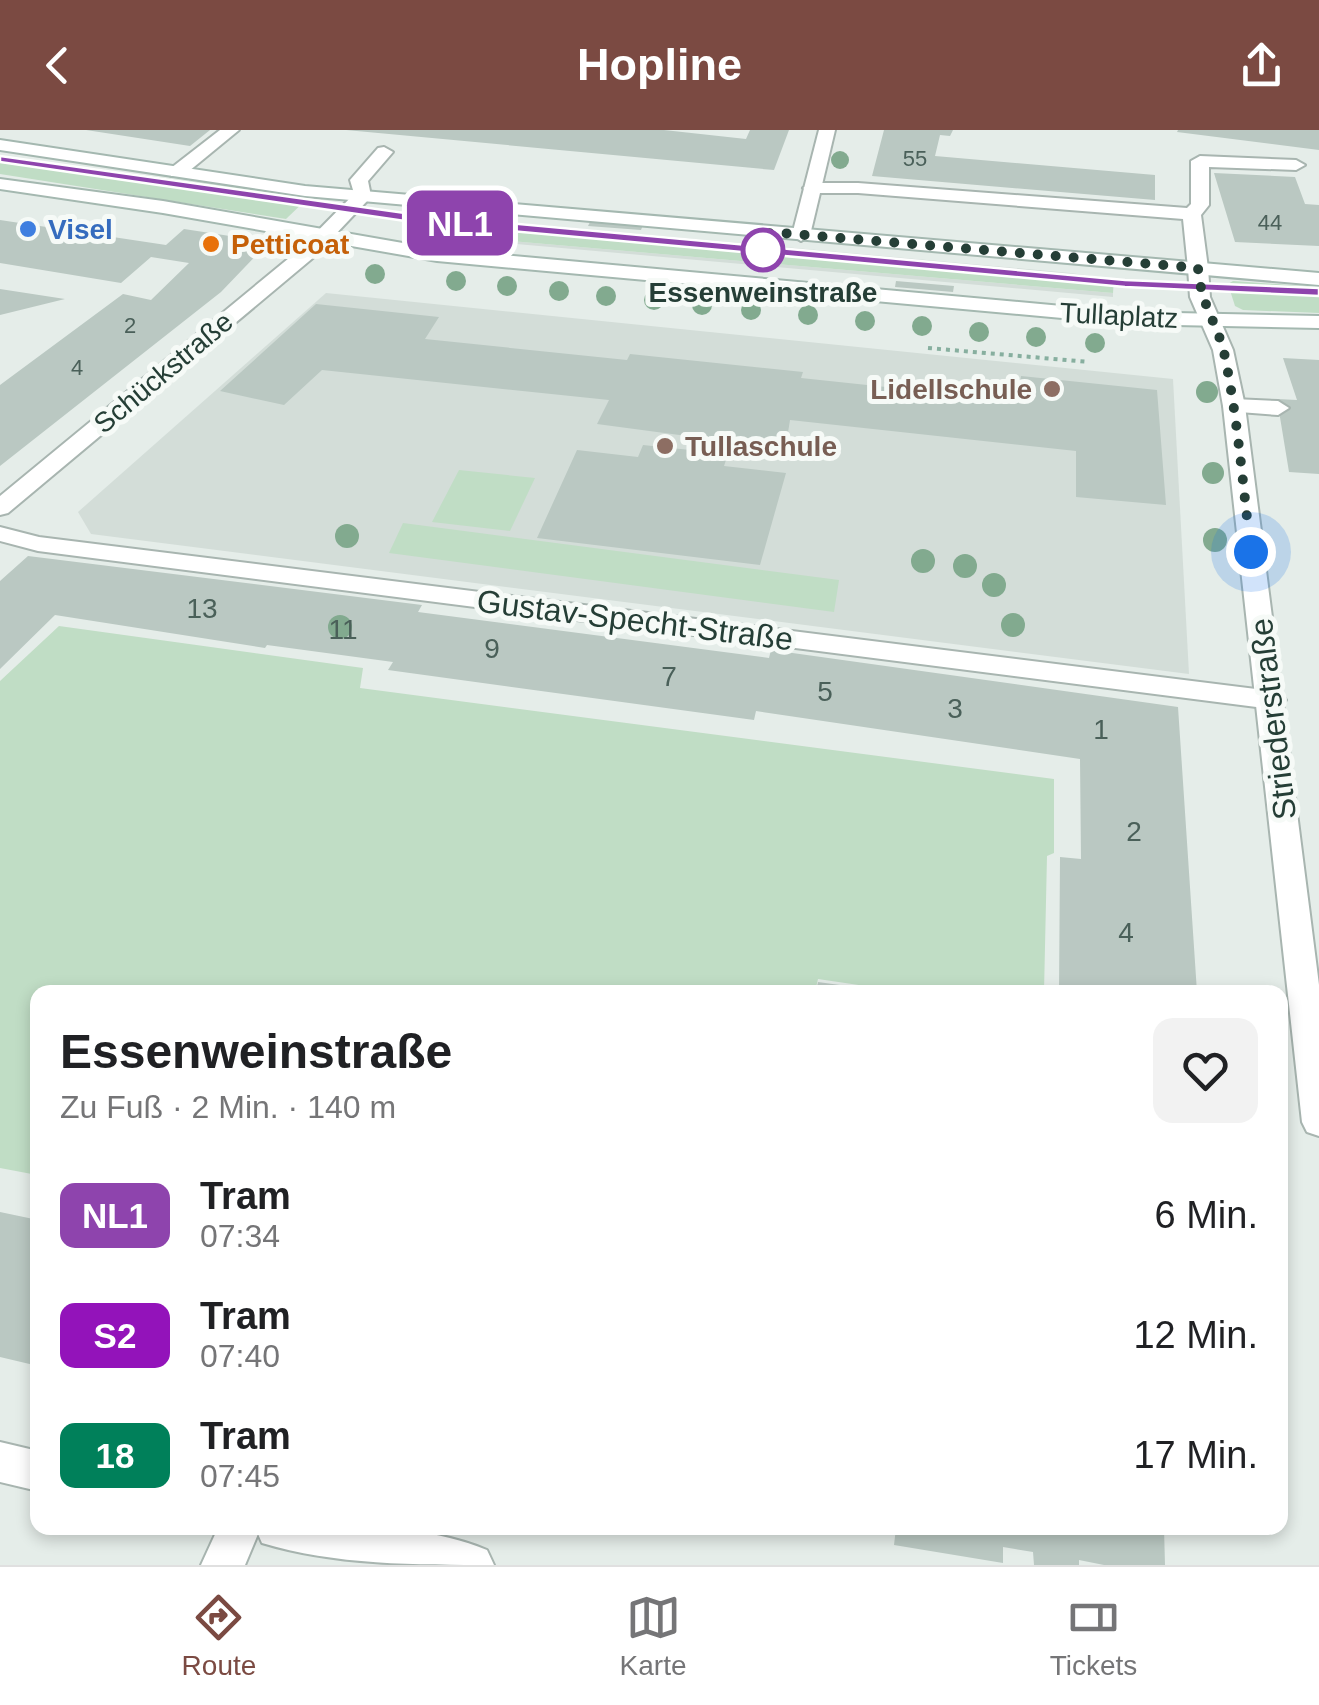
<!DOCTYPE html>
<html lang="de">
<head>
<meta charset="utf-8">
<style>
  :root { --surface:#fff; --page:#f2f2f2; --text:#202124; --muted:#757577; --line:#e0e0e0; --accent:#7b4a42 }
  body { margin:0; font-family:Helvetica,sans-serif; background:var(--page); color:var(--text); height:100vh; display:flex; flex-direction:column; font-size:38px; white-space:nowrap }
  * { box-sizing:border-box; margin:0 }
  p { font-size:32px; color:var(--muted) }
  .icon { flex:none; width:55px; height:55px; fill:none; stroke:currentColor; stroke-width:2; stroke-linecap:round; stroke-linejoin:round }
  .map { position:relative; flex:1; overflow:hidden }
  .drawer { position:absolute; left:30px; top:855px; width:1258px; height:550px; display:flex; flex-direction:column; background:var(--surface); border-radius:20px; box-shadow:0 5px 15px #0003 }
  .drawer>* { flex:none }
  .badge { padding:0 20px; border-radius:15px; font-size:35px; line-height:65px }
  .you { position:absolute; width:50px; height:50px; margin:-25px; border:8px solid #fff; border-radius:50%; background:#1a73e8; box-shadow:0 0 0 15px #1a73e833 }
  .map>.badge { position:absolute; translate:-50% -50%; box-shadow:0 0 0 5px #fff }
  .round { display:grid; place-items:center; flex:none; width:105px; height:105px; border-radius:20px; background:var(--page) }
  .overview { display:flex; align-items:center; justify-content:space-between; height:170px; padding:0 30px }
  h1 { font-size:48px; font-weight:700; line-height:75px }
  ul { padding:0; list-style:none }
  li { display:flex; align-items:center; gap:30px; height:120px; padding:0 30px }
  li div { flex:1 }
  li b { display:block; font-size:38px }
  li em { font-style:normal }
  li .badge { min-width:110px; font-weight:700; text-align:center }
  header { display:flex; justify-content:space-between; align-items:center; height:130px; padding:0 30px; background:var(--accent); color:#fff; font-size:45px; font-weight:700 }
  .tabs { display:flex; justify-content:space-around; align-items:center; height:140px; border-top:2px solid var(--line); background:var(--surface); font-size:28px; color:var(--muted) }
  .tabs a { display:grid; justify-items:center; gap:5px }
  .tabs .on { color:var(--accent) }
  .map>svg:first-child { display:block }
  .built { fill:#d3ddd8 }
  .green { fill:#c0ddc5 }
  .building { fill:#bac8c2 }
  .lines { fill:none; stroke-linecap:round; stroke-linejoin:round }
  .lane-casing { stroke:#a8b5b0; stroke-width:4 }
  .street-casing { stroke:#a8b5b0; stroke-width:4 }
  .secondary-casing { stroke:#a4b8b0; stroke-width:4 }
  .path { stroke:#87af9f; stroke-width:4; stroke-dasharray:4 5; stroke-linecap:butt }
  .lane { fill:#fff; fill-rule:evenodd }
  .street { fill:#fff; fill-rule:evenodd }
  .secondary { fill:#fff; fill-rule:evenodd }
  .tram { stroke:#607971; stroke-width:2.5 }
  .tree { fill:#82aa8f }
  .line { fill:#8e44ad; stroke:#fff; stroke-width:2.5 }
  .walk { stroke:#253e36; stroke-width:10; stroke-dasharray:0 18 }
  .shop-dot { fill:#3f7fe0; stroke:#f6faf7; stroke-width:4 }
  .food-dot { fill:#e8710a; stroke:#f6faf7; stroke-width:4 }
  .stop-dot { fill:#fff; stroke:#8e44ad; stroke-width:5 }
  .education-dot { fill:#8d6e63; stroke:#f6faf7; stroke-width:4 }
  .labels { text-anchor:middle; stroke-width:10; stroke-linejoin:round; paint-order:stroke }
  .far-number-label { font-size:22px; fill:#4a6059 }
  .far-shop-label { font-size:28px; font-weight:bold; fill:#366cbe; stroke:#f6faf7; text-anchor:start }
  .far-food-label { font-size:28px; font-weight:bold; fill:#c56008; stroke:#f6faf7; text-anchor:start }
  .far-stop-label { font-size:28px; font-weight:bold; fill:#253e36; stroke:#f6faf7 }
  .far-street-label { font-size:28px; fill:#253e36; stroke:#f6faf7 }
  .far-education-label { font-size:28px; font-weight:bold; fill:#785e54; stroke:#f6faf7; text-anchor:end }
  .number-label { font-size:28px; fill:#4a6059 }
  .street-label { font-size:32px; fill:#253e36; stroke:#f6faf7 }
</style>
</head>
<body>
<header><svg class="icon" aria-label="back" viewBox="0 0 24 24"><path d="M15 5l-7 7 7 7"/></svg>Hopline<svg class="icon" aria-label="share" viewBox="0 0 24 24"><path d="M12 15V3M7 8l5-5 5 5M5 13v7h14v-7"/></svg></header>
<div class="map">
<svg width="1319" height="1435" viewBox="0 0 1319 1435">
  <rect width="100%" height="100%" fill="#e5ede9"/>
  <g class="built">
    <path d="M430,85L1070,143L1114,149L530,97L528,101L457,95L458,90Z"/>
    <path d="M417,103L1113,163V167L416,105Z"/>
    <path d="M326,163L1173,249L1189,544L91,404L78,382Z"/>
  </g>
  <g class="green">
    <path d="M0,26L309,67L286,89L0,44Z"/>
    <path d="M429,87L459,91L458,95L528,101L530,97L1114,149L1113,163L417,103Z"/>
    <path d="M1233,151L1319,157V183L1243,180L1235,176L1228,154Z"/>
    <path d="M459,340L535,348L510,401L432,392Z"/>
    <path d="M403,393L839,450L834,482L389,423Z"/>
    <path d="M59,496L363,538L360,558L1054,649V723L1047,726L1044,862H906L818,849L815,862H38L37,1045L0,1038V551Z"/>
  </g>
  <g class="building">
    <path d="M86,0H210L190,16Z"/>
    <path d="M346,0H664L746,9L750,0H789L774,40Z"/>
    <path d="M884,0H953L950,6L940,5L935,26L1155,45V70L872,46Z"/>
    <path d="M1178,0H1319V20L1177,2Z"/>
    <path d="M1214,43L1295,47L1305,74L1319,75V116L1235,112Z"/>
    <path d="M0,90L166,115L184,99L269,112L221,162L0,336V255L123,164L151,170L189,133L151,127L121,153L0,133Z"/>
    <path d="M591,90L643,95L641,100L588,96Z"/>
    <path d="M896,151L954,156L953,162L895,157Z"/>
    <path d="M0,159L65,169L0,185Z"/>
    <path d="M316,174L439,187L425,209L627,230L630,224L803,242L801,248L1018,271L1021,246L1157,260L1166,375L1076,367V321L790,290L786,315L702,308L597,294L609,270L322,240L284,275L220,261Z"/>
    <path d="M1283,228L1319,230V344L1289,342L1277,269L1297,270Z"/>
    <path d="M643,315L728,324L724,336L786,343L760,435L537,408L577,320L638,327Z"/>
    <path d="M28,426L422,475L418,482L769,528L771,520L1178,577L1197,862H1059L1060,727L1081,729L1080,629L756,581L754,590L388,540L393,532L267,515L265,518L55,485L0,539V451Z"/>
    <path d="M818,852L876,860V862H816Z"/>
    <path d="M0,1082L38,1090V1236L0,1227Z"/>
    <path d="M896,1398H1164L1165,1435H1104L1079,1430V1435H1034L1033,1422L1003,1417V1433L894,1415Z"/>
  </g>
  <g class="lines">
    <defs>
      <g id="lane">
        <path d="M220,0H239L183,46H171V38Z"/>
        <path d="M384,17L393,22L368,51L371,66L362,71L356,70L350,50L378,18Z"/>
        <path d="M1200,26L1296,30L1305,35L1296,40L1209,37V75L1201,85L1208,138L1198,144L1188,138L1183,89L858,63H812L803,58L812,53H858L1187,78L1191,74V31Z"/>
        <path d="M1234,269L1278,271L1289,278L1278,285L1226,281L1223,276Z"/>
        <path d="M0,397L39,407L1272,561L1282,564L1286,570L1282,576L1272,579L38,421L0,411Z"/>
      </g>
      <g id="street">
        <path d="M819,0H835L810,105L801,111L792,105Z"/>
        <path d="M362,61L368,62V70L314,127L8,383L0,385V366L300,119L356,62Z"/>
        <path d="M1198,132L1208,138L1210,167L1233,220L1245,276L1319,855V1006L1307,1002L1302,992L1223,276L1213,220L1190,167L1188,138Z"/>
        <path d="M0,1312L38,1321V1361L0,1352Z"/>
        <path d="M218,1398C305,1398 405,1386 487,1420L494,1435C417,1435 334,1435 262,1413L258,1404L245,1435H201Z"/>
      </g>
      <g id="secondary">
        <path d="M0,10L305,56L1319,143V155L305,66L0,20Z"/>
        <path d="M0,49L163,71L437,119L1127,182L1319,186V198L1127,194L437,131L163,83L0,59Z"/>
      </g>
    </defs>
    <use href="#lane" class="lane-casing"/>
    <use href="#street" class="street-casing"/>
    <use href="#secondary" class="secondary-casing"/>
    <path class="path" d="M928,218L1089,232"/>
    <use href="#lane" class="lane"/>
    <use href="#street" class="street"/>
    <use href="#secondary" class="secondary"/>
    <path class="tram" d="M0,30L411,88L1125,154L1319,162"/>
  </g>
  <g class="tree">
    <circle cx="840" cy="30" r="9"/>
    <circle cx="375" cy="144" r="10"/>
    <circle cx="456" cy="151" r="10"/>
    <circle cx="507" cy="156" r="10"/>
    <circle cx="559" cy="161" r="10"/>
    <circle cx="606" cy="166" r="10"/>
    <circle cx="654" cy="170" r="10"/>
    <circle cx="702" cy="175" r="10"/>
    <circle cx="751" cy="180" r="10"/>
    <circle cx="808" cy="185" r="10"/>
    <circle cx="865" cy="191" r="10"/>
    <circle cx="922" cy="196" r="10"/>
    <circle cx="979" cy="202" r="10"/>
    <circle cx="1036" cy="207" r="10"/>
    <circle cx="1095" cy="213" r="10"/>
    <circle cx="1207" cy="262" r="11"/>
    <circle cx="1213" cy="343" r="11"/>
    <circle cx="347" cy="406" r="12"/>
    <circle cx="1215" cy="410" r="12"/>
    <circle cx="923" cy="431" r="12"/>
    <circle cx="965" cy="436" r="12"/>
    <circle cx="994" cy="455" r="12"/>
    <circle cx="1013" cy="495" r="12"/>
    <circle cx="340" cy="497" r="12"/>
  </g>
  <path class="line" d="M0,26L412,84L1125,150L1319,158V166L1125,157L412,92L0,32Z"/>
  <g class="lines">
    <path class="walk" d="M763,120L770,102L1198,138C1201,177 1218,193 1225,227C1238,291 1243,357 1251,422"/>
  </g>
  <circle class="shop-dot" cx="28" cy="99" r="10"/>
  <circle class="food-dot" cx="211" cy="114" r="10"/>
  <circle class="stop-dot" cx="763" cy="120" r="20"/>
  <g class="education-dot">
    <circle cx="1052" cy="259" r="10"/>
    <circle cx="665" cy="316" r="10"/>
  </g>
  <g class="labels">
    <g class="far-number-label">
      <text x="915" y="36">55</text>
      <text x="1270" y="100">44</text>
      <text x="130" y="203">2</text>
      <text x="77" y="245">4</text>
    </g>
    <g class="far-shop-label">
      <text x="48" y="109">Visel</text>
    </g>
    <g class="far-food-label">
      <text x="231" y="124">Petticoat</text>
    </g>
    <g class="far-stop-label">
      <text x="763" y="172">Essenweinstraße</text>
    </g>
    <g class="far-street-label">
      <text transform="translate(1119 185) rotate(3)" y="10">Tullaplatz</text>
      <text transform="translate(163 242) rotate(-40)" y="10">Schückstraße</text>
    </g>
    <g class="far-education-label">
      <text x="1032" y="269">Lidellschule</text>
      <text x="685" y="326" text-anchor="start">Tullaschule</text>
    </g>
    <g class="number-label">
      <text x="202" y="488">13</text>
      <text x="343" y="509">11</text>
      <text x="492" y="528">9</text>
      <text x="669" y="556">7</text>
      <text x="825" y="571">5</text>
      <text x="955" y="588">3</text>
      <text x="1101" y="609">1</text>
      <text x="1134" y="711">2</text>
      <text x="1126" y="812">4</text>
    </g>
    <g class="street-label">
      <text transform="translate(635 490) rotate(7)" y="11">Gustav-Specht-Straße</text>
      <text transform="translate(1273 589) rotate(-97)" y="11">Striederstraße</text>
    </g>
  </g>
</svg>
<div class="you" style="left:1251px;top:422px"></div>
<b class="badge" style="left:460px;top:93px;background:#8e44ad;color:#fff">NL1</b>
<section class="drawer">
<div class="overview"><div><h1>Essenweinstraße</h1><p>Zu Fuß · 2 Min. · 140 m</p></div><a class="round"><svg class="icon" aria-label="heart" viewBox="0 0 24 24"><path d="M12 20l-8-8c-3-5 5-10 8-4 3-6 11-1 8 4z"/></svg></a></div>
<ul>
<li><span class="badge" style="background:#8e44ad;color:#fff">NL1</span><div><b>Tram</b><p>07:34</p></div><em>6 Min.</em></li>
<li><span class="badge" style="background:#9313ba;color:#fff">S2</span><div><b>Tram</b><p>07:40</p></div><em>12 Min.</em></li>
<li><span class="badge" style="background:#00805a;color:#fff">18</span><div><b>Tram</b><p>07:45</p></div><em>17 Min.</em></li>
</ul>
</section>
</div>
<nav class="tabs">
<a class="on"><svg class="icon" aria-label="directions" viewBox="0 0 24 24"><path d="M12 3l9 9-9 9-9-9zM9 14v-3h6M13 9l2 2-2 2"/></svg>Route</a>
<a><svg class="icon" aria-label="map" viewBox="0 0 24 24"><path d="M3 6l6-2 6 2 6-2v14l-6 2-6-2-6 2zM9 4v14M15 6v14"/></svg>Karte</a>
<a><svg class="icon" aria-label="tickets" viewBox="0 0 24 24"><path d="M3 7h18v10H3zM15 7v10"/></svg>Tickets</a>
</nav>
</body>
</html>
